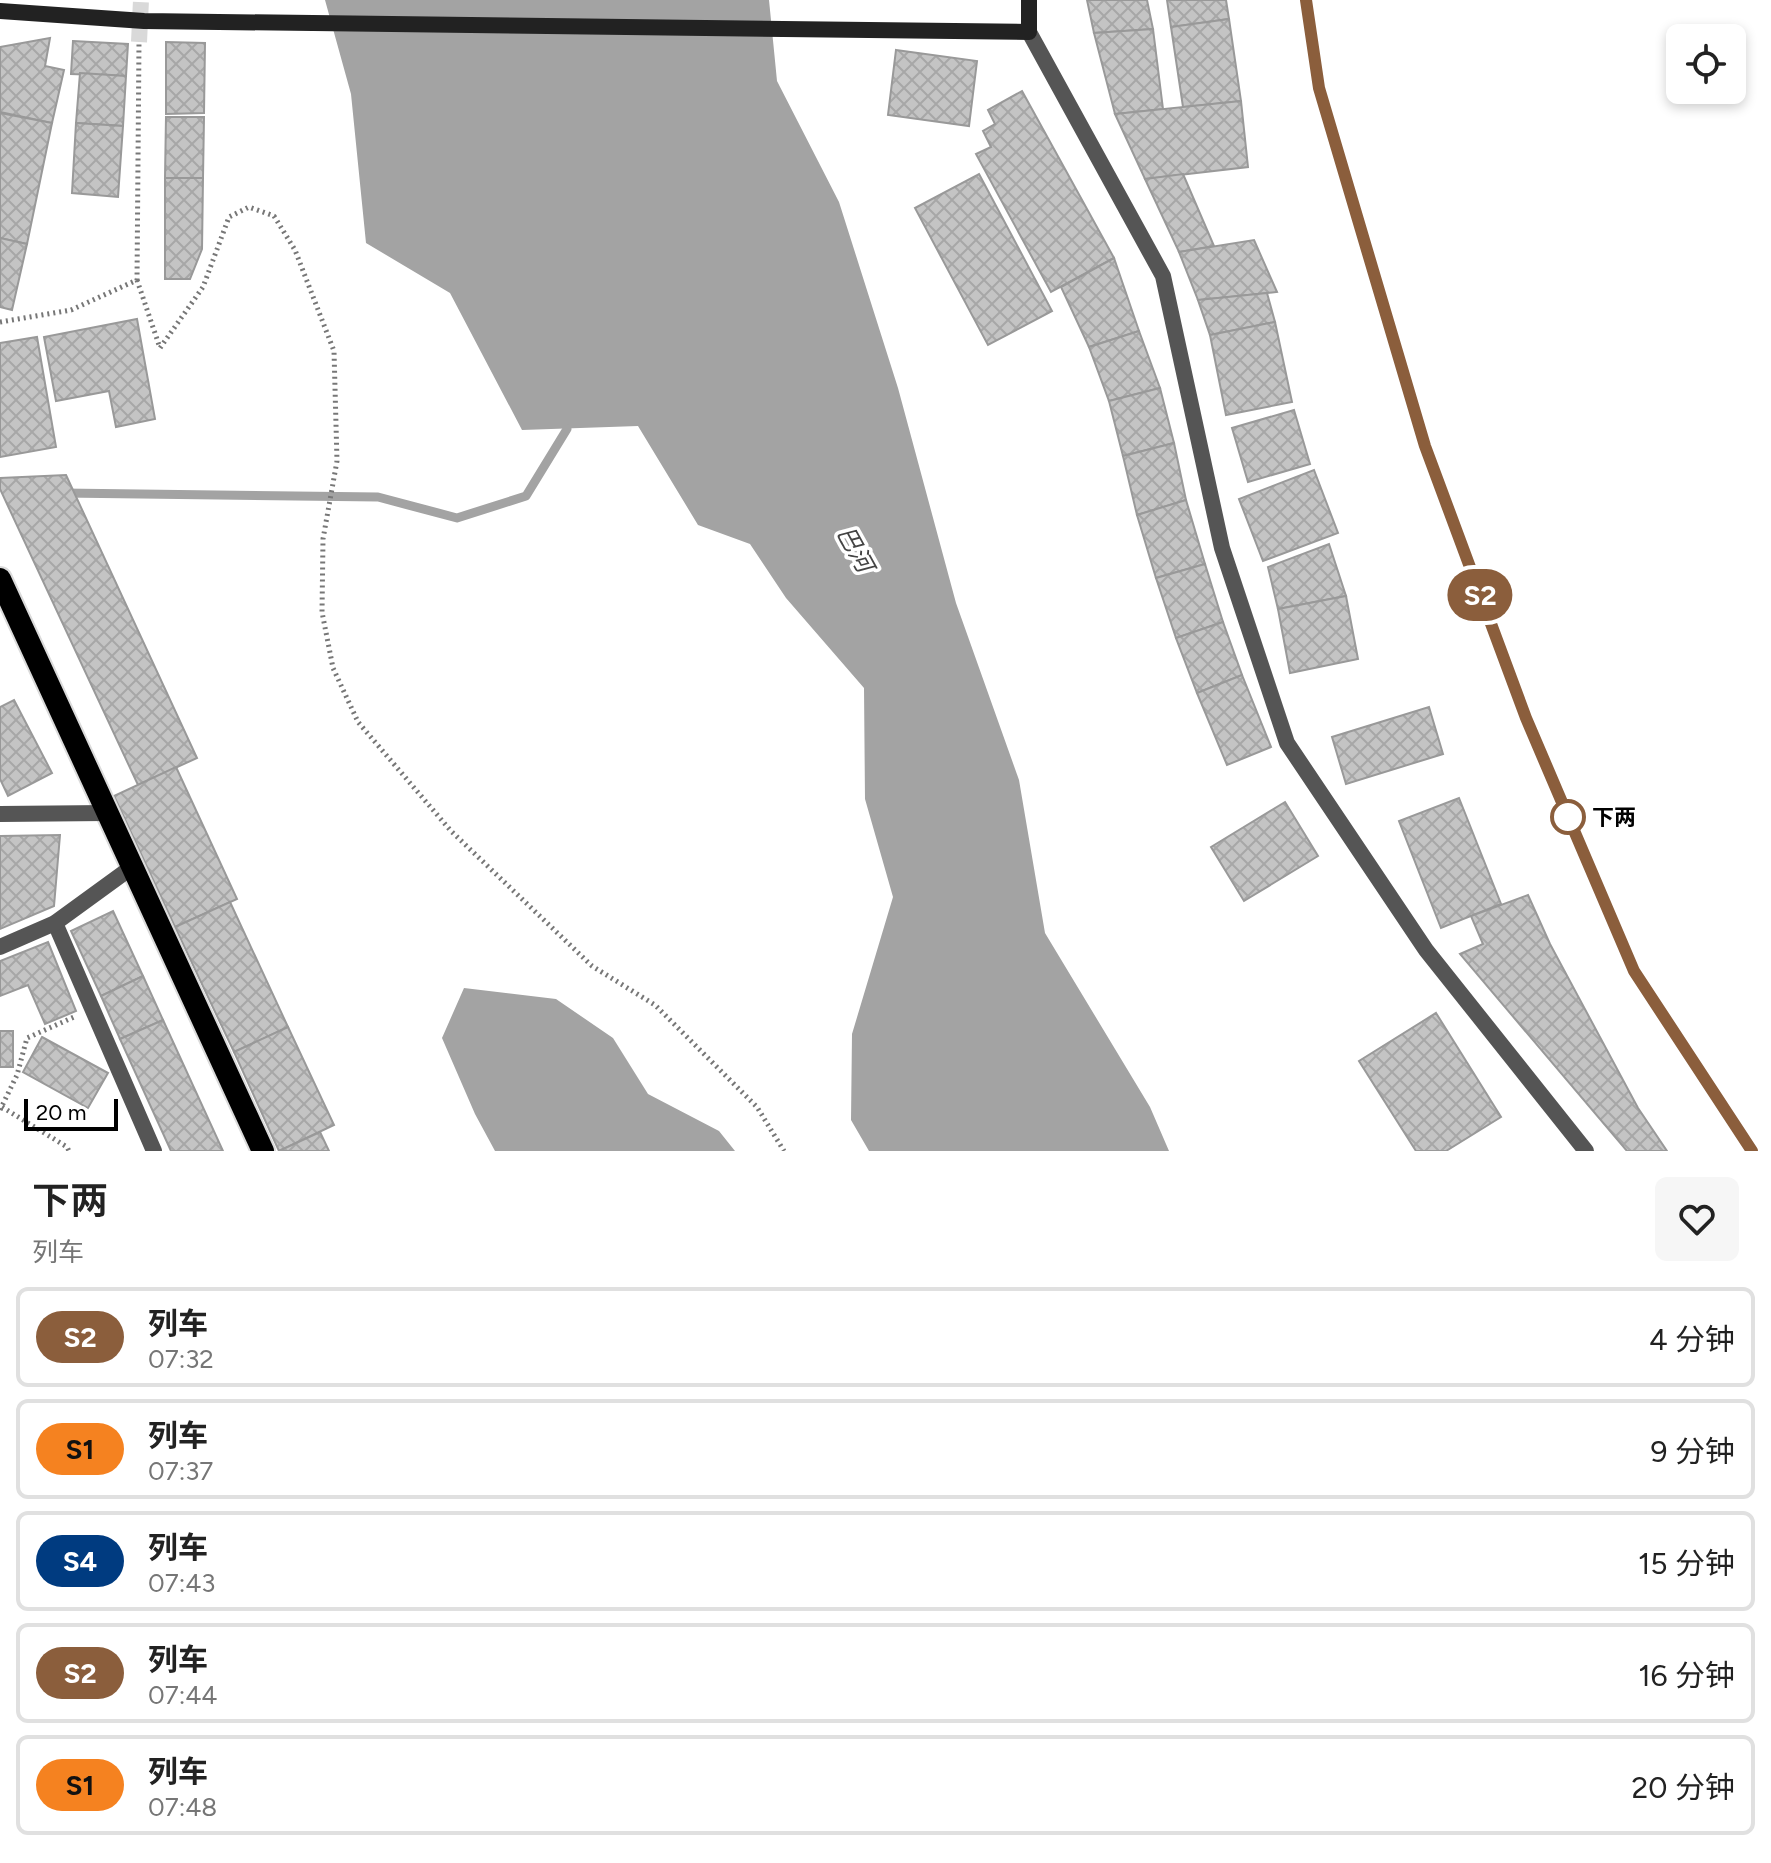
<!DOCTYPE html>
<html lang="zh">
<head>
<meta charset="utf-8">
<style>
  :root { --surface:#fff; --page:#f6f6f6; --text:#222; --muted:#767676; --line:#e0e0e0 }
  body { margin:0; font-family:Figtree,"Noto Sans SC",sans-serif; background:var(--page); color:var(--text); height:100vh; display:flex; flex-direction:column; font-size:30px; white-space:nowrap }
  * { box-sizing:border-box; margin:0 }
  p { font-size:26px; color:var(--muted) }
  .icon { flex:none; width:44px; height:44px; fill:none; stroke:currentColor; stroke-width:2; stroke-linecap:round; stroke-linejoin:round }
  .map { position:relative; height:1151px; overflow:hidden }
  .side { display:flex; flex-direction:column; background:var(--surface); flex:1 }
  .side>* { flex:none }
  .badge { padding:0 16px; border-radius:26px; font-size:28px; line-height:52px }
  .tools { position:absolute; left:1666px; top:24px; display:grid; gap:16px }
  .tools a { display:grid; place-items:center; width:80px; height:80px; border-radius:12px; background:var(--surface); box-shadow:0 4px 12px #0003; font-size:40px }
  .scale { position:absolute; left:24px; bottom:20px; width:94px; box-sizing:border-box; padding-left:8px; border:4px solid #000; border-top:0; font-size:22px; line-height:28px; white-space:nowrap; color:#000; -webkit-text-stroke:6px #fff; paint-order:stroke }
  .map>.badge { position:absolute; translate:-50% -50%; box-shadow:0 0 0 4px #fff }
  .round { display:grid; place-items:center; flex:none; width:84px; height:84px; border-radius:12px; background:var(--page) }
  .head { display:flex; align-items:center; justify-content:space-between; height:136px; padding:0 32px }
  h1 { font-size:38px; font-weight:600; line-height:60px }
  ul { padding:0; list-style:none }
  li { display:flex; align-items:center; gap:24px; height:100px; margin:0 16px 12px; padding:0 16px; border:4px solid var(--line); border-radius:12px }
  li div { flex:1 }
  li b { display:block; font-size:30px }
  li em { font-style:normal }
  li .badge { min-width:88px; font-weight:700; text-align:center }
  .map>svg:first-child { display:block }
  .water { fill:#a3a3a3 }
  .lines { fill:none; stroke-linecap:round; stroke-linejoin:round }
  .stream { stroke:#a3a3a3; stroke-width:9 }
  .building { fill:url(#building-cross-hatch); stroke:#999; stroke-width:2 }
  .minor-tunnel { stroke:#d9d9d9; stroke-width:16; stroke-dasharray:16 8; stroke-linecap:butt }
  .trunk-casing { stroke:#dbdbdb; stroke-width:26 }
  .path { stroke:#777; stroke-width:5; stroke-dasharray:2 4; stroke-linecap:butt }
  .tertiary { stroke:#555; stroke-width:16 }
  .secondary { stroke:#222; stroke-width:16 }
  .trunk { stroke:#000; stroke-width:22 }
  .rail-casing { stroke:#000; stroke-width:9 }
  .rail { stroke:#fff; stroke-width:6; stroke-dasharray:18; stroke-linecap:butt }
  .line-casing { stroke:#fff; stroke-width:18 }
  .line { stroke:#8b5e3c; stroke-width:12 }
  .stop-dot { fill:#fff; stroke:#8b5e3c; stroke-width:4 }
  .labels { text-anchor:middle; stroke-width:7; stroke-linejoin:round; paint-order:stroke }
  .stop-label { font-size:22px; font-weight:bold; fill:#000; stroke:#fff; text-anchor:start }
  .water-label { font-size:24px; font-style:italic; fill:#444; stroke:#fff }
</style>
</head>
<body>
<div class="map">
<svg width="1771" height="1151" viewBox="0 0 1771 1151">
  <defs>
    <pattern id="building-cross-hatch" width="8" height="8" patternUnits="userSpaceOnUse" patternTransform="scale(2)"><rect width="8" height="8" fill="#c4c4c4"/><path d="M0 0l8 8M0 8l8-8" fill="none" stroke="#a7a7a7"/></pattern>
  </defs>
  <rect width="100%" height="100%" fill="#fff"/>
  <g class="water">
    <path d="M325,0H769L777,81L839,202L898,388L956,603L1019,780L1045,933L1150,1107L1169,1151H869L851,1120L852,1034L893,897L865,799L864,688L786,598L750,544L698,525L638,426L522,430L450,293L366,243L351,94Z"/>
    <path d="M464,988L556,999L613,1038L648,1094L719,1131L735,1151H495L475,1114L442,1038Z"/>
  </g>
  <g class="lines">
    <path class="stream" d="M63,493L378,497L457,518L526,496L567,429"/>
  </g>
  <g class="building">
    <path d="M1087,0H1147L1153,29L1094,33Z"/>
    <path d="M1167,0H1226L1229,19L1171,27Z"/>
    <path d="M1229,19L1241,101L1183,107L1171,27Z"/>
    <path d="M1153,29L1163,109L1115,114L1094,33Z"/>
    <path d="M50,38L45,66L64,70L52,123L0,112V47Z"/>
    <path d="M73,41L128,44L126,76L71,74Z"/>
    <path d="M166,42L205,43L204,113L166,114Z"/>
    <path d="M896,50L977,61L969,126L888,115Z"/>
    <path d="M80,73L126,76L123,126L76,123Z"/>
    <path d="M1022,91L1114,258L1051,292L976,154L991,147L983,131L995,124L988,110Z"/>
    <path d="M1241,101L1248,167L1145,179L1115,114Z"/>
    <path d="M0,113L52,123L27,244L0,238Z"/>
    <path d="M166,117H204L203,178H165Z"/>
    <path d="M76,123L123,126L118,197L72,193Z"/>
    <path d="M979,174L1052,311L988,345L915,208Z"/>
    <path d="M1183,174L1214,246L1179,252L1145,179Z"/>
    <path d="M165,178H203L202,249L190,279H165Z"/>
    <path d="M0,238L27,244L12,310L0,307Z"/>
    <path d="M1254,240L1277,292L1198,300L1179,252Z"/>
    <path d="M1114,258L1139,331L1089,347L1061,287Z"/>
    <path d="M1267,293L1275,322L1210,335L1198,300Z"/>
    <path d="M137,319L155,419L116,427L109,391L56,401L44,337Z"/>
    <path d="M1275,322L1292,402L1226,415L1210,335Z"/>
    <path d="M1139,331L1160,388L1109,401L1089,347Z"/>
    <path d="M37,337L56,447L0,457V343Z"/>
    <path d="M1160,388L1174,443L1123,456L1109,401Z"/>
    <path d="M1294,410L1310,464L1248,482L1232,428Z"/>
    <path d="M1174,443L1186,500L1137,515L1123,456Z"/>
    <path d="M1314,470L1338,533L1263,561L1239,499Z"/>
    <path d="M66,475L197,758L138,785L0,489V478Z"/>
    <path d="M1186,500L1205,564L1156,578L1137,515Z"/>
    <path d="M1329,544L1346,596L1278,609L1268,567Z"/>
    <path d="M1205,564L1223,622L1176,638L1156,578Z"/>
    <path d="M1346,596L1358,659L1290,673L1278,609Z"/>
    <path d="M1223,622L1242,675L1197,693L1176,638Z"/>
    <path d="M1242,675L1271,747L1227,765L1197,693Z"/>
    <path d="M14,700L52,773L8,796L0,779V707Z"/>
    <path d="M1429,707L1443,754L1346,784L1332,737Z"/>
    <path d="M176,767L237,899L175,927L114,796Z"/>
    <path d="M1459,798L1501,904L1441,928L1399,821Z"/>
    <path d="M1285,802L1318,856L1244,901L1211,847Z"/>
    <path d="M60,835L54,906L0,929V836Z"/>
    <path d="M1528,895L1550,944L1638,1108L1667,1151H1627L1460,954L1483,944L1471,916Z"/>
    <path d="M230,902L288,1027L234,1052L175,927Z"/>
    <path d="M113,911L143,976L101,996L71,931Z"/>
    <path d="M48,942L76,1011L45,1024L28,985L0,996V961Z"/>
    <path d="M143,976L163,1020L120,1039L101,996Z"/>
    <path d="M1436,1013L1501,1117L1446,1151H1416L1359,1061Z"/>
    <path d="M163,1020L223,1151H171L120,1039Z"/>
    <path d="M288,1027L334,1125L279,1151L234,1052Z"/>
    <rect x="0" y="1031" width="13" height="36"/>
    <path d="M42,1037L108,1073L88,1108L23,1072Z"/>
    <path d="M320,1132L329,1151H279Z"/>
  </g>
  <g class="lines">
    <path class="minor-tunnel" d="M139,42L141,0"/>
    <defs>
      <path id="trunk" d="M0,579L263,1151"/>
    </defs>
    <use href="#trunk" class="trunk-casing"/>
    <g class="path">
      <path d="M137,280L160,348L203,287L229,217L249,207L274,216L295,250L334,351L337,461L323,539L322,612L333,668L358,722L451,831L592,966L655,1005L757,1107L784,1151"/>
      <path d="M0,322L71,310L137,280L139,42"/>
      <path d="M2,1107L67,1147L69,1151"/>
      <path d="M0,1110L17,1075L27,1038L74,1017"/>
    </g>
    <g class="tertiary">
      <path d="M1029,32L1163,276L1222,548L1287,743L1426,950L1586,1151"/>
      <path d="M0,814L106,813"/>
      <path d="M55,923L154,1151"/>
      <path d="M0,947L55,923L132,867"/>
    </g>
    <path class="secondary" d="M0,11L144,21L1029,32V0"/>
    <use href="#trunk" class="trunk"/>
    <defs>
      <path id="rail" d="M1306,0L1319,88L1425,446L1526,718L1634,971L1752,1151"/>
    </defs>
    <use href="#rail" class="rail-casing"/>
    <use href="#rail" class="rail"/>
  </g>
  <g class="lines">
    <defs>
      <path id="line" d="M1306,0L1319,88L1425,446L1526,718L1634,971L1752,1151"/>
    </defs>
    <use href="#line" class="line-casing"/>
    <use href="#line" class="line"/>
  </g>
  <circle class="stop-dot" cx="1568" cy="817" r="16"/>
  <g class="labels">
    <g class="stop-label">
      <text x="1592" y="825">下两</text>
    </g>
    <g class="water-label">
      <text transform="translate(855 549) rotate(61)" y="8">巴河</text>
    </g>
  </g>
</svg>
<div class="tools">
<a><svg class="icon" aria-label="locate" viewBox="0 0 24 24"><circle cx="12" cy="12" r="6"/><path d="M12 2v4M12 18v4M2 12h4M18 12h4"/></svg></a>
</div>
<div class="scale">20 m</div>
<b class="badge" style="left:1480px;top:595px;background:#8b5e3c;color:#fff">S2</b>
</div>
<section class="side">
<div class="head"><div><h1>下两</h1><p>列车</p></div><a class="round"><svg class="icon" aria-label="heart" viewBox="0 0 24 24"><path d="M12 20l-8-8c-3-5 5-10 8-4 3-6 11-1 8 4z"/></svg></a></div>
<ul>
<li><span class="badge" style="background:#8b5e3c;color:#fff">S2</span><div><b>列车</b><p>07:32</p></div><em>4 分钟</em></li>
<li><span class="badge" style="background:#f58220;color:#111">S1</span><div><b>列车</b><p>07:37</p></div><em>9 分钟</em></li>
<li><span class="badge" style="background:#003b80;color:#fff">S4</span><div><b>列车</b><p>07:43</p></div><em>15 分钟</em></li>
<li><span class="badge" style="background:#8b5e3c;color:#fff">S2</span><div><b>列车</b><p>07:44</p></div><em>16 分钟</em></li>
<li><span class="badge" style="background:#f58220;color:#111">S1</span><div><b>列车</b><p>07:48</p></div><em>20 分钟</em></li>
</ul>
</section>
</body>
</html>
